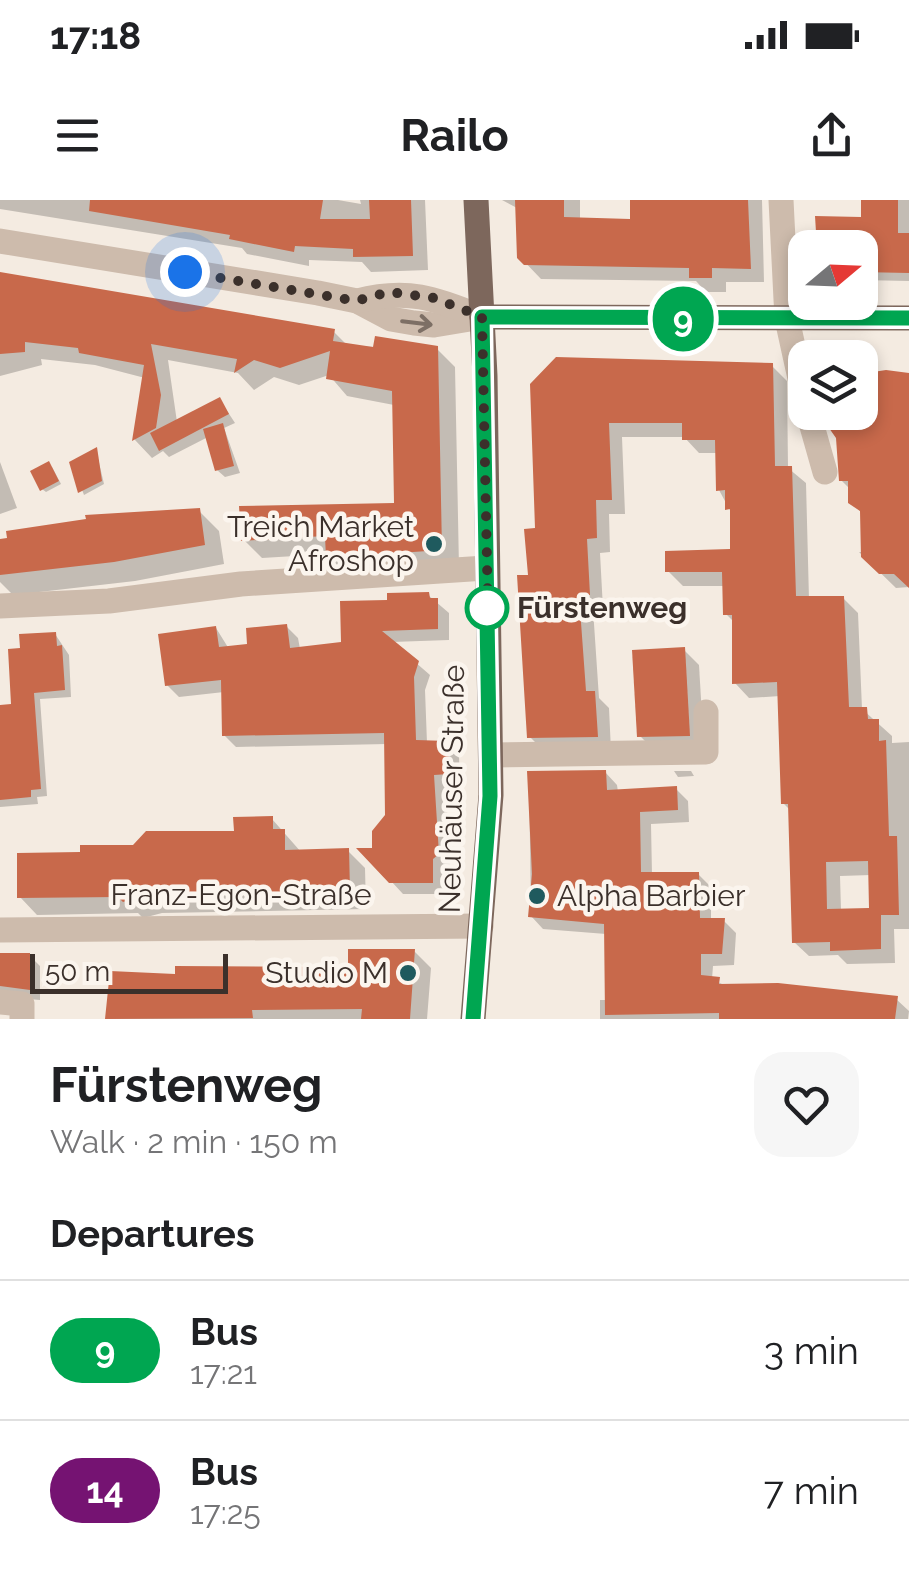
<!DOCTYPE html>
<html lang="en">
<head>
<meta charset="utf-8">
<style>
  :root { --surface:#fff; --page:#f6f6f6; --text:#202124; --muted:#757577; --line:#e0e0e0 }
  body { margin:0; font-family:Raleway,sans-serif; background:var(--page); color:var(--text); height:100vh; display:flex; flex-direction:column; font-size:38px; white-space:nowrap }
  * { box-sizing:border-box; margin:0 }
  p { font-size:32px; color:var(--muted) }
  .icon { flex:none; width:55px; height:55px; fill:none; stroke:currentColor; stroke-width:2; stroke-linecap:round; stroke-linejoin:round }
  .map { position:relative; height:819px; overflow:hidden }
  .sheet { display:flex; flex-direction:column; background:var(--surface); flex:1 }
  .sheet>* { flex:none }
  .badge { padding:0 20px; border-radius:32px; font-size:35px; line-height:65px }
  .needle { width:65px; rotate:71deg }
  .buttons { position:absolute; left:788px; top:30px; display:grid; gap:20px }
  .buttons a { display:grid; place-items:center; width:90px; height:90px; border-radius:20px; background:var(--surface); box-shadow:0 5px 15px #0003; font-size:50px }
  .scale { position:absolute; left:30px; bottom:25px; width:198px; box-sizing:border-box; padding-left:10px; border:5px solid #3b302b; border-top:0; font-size:28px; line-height:35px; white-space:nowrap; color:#3b302b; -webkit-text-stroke:8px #fbf5ee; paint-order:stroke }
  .you { position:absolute; width:50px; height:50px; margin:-25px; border:8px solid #fff; border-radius:50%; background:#1a73e8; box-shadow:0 0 0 15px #1a73e833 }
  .map>.badge { position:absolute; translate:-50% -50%; box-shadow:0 0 0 5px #fff }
  h2 { padding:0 50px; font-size:38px; line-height:90px }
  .round { display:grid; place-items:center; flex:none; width:105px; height:105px; border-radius:30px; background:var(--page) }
  .head { display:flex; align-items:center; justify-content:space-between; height:170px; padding:0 50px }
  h1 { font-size:48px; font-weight:700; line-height:75px }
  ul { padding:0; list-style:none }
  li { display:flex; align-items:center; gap:30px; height:140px; padding:0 50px; border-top:2px solid var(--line) }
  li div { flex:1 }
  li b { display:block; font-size:38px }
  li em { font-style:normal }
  li .badge { min-width:110px; font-weight:700; text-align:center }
  .status { display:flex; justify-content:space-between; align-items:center; height:70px; padding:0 50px; background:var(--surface); direction:ltr }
  .status svg { height:28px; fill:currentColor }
  header { display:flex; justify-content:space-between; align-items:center; height:130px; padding:0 50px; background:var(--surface); font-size:45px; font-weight:700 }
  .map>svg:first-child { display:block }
  .shadow { fill:#0003; fill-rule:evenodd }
  .building { fill:#c8694b; fill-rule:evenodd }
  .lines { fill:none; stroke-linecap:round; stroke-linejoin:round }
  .minor { stroke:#cdbbac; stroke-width:25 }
  .major { stroke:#7d675c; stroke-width:25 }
  .oneway { stroke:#7d6f65 }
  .line-casing { stroke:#fff; stroke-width:22 }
  .line { stroke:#00a651; stroke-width:15 }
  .walk { stroke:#3b302b; stroke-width:10; stroke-dasharray:0 18 }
  .poi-dot { fill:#1f5a5e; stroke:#fbf5ee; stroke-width:4 }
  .stop-dot { fill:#fff; stroke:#00a651; stroke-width:5 }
  .labels { text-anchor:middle; stroke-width:9; stroke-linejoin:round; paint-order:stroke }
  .poi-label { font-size:30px; fill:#3b302b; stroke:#fbf5ee; text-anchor:end }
  .stop-label { font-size:30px; font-weight:bold; fill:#3b302b; stroke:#fbf5ee; text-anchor:start }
  .street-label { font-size:30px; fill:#3b302b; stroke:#fbf5ee }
</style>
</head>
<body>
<div class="status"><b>17:18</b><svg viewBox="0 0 49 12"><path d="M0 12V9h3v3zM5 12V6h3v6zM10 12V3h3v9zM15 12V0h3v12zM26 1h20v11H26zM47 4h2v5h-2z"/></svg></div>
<header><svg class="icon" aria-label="menu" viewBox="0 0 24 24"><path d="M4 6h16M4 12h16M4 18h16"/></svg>Railo<svg class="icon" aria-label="share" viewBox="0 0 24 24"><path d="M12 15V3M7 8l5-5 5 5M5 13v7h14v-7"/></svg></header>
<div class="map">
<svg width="909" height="819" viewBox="0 0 909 819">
  <rect width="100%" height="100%" fill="#f4ebe1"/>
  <g class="shadow">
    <path d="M0,0H338L361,4L360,0H425L428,70L371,72L362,62L309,60V66L247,54L242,48L0,9Z"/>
    <path d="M502,0H580V20L633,21L632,0H762L764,82H726V92H706L696,81L541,79L519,56L517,8Z"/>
    <path d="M863,0H909V81L860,80Z"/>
    <path d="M0,75L333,131L348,146L437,149L455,167L459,367L346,376L328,354L262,358L244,340L396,305L394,205L347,196L329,175L299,185L274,177L254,190L238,173L168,160L177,222L220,200L235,223L224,228L240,273L225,277L217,270L208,237L169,257L163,251L152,258L135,240L145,178L95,165L41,159L42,165L0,176Z"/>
    <path d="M772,166L787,181L788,268L806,283L809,399L843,398L858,413L862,509L892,536V543L909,542V729H894L895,763L847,764L838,755L809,756L794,742L791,611L783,603L780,496L749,498L735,483L734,422L726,414L725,386H683L668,371L733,352L732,314L719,290L718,253H699L684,237H622L625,314H609L610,352L600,353L603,409H593L599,498L609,508L611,551L545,552L530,537V378L537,331L532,185ZM871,675L872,710L841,711L840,676Z"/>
    <path d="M860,176L909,183V387L896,388L859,352H863L862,313L851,302L850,289L841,280L860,212Z"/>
    <path d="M96,250L104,284L84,295L72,263Z"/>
    <path d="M0,262L17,308L0,314Z"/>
    <path d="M52,267L61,284L46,292L42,289Z"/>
    <path d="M199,311L219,331L224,364L135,381L13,395L0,382V342Z"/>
    <path d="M428,395L449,413V440L392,442L430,475L425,490L427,543H447L459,556L460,586H445L451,656L450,666L444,672V694H403L391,681L374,650L388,616L387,544L236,547L224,535V492L179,497L167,485L216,428L229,449L250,446L286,426L298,438L300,449L343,444L389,403Z"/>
    <path d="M55,434L69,455L71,497L40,499L47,596L37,597L38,604L0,607V507L13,506L23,450Z"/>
    <path d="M684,450L699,465L704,550L655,551L640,536Z"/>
    <path d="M674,571H691L694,576L678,577Z"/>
    <path d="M605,572L617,585L618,592L676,589L688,601L689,622L651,624L652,675L698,674L711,687V721H724L736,733L734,765L713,766L712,779L726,786L896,799L909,811L908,819H600V800H607L606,734L543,729L531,716L529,573Z"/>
    <path d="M272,619L301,652L348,651L365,668L366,709L162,713L143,718L138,713L37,715L20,697L82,655L236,633Z"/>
    <path d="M414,751L431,768L427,819H109L112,773L178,777L350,770Z"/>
    <path d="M29,755L40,766V800L5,797L0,804V756Z"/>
  </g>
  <g class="building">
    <path d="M90,0H323L320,19H370L369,0H411L413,56L353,57V49L295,46L294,52L229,39L230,35L89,11Z"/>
    <path d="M515,0H564V17L630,19V0H748L751,69L712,68V78H689V68L524,65L517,58Z"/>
    <path d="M861,0H898V33H909V73L860,72V48H817L815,16L861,17Z"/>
    <path d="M0,72L335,129L333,141L373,147L375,136L438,146L442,350L326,358L325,336L241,341L239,306L394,303L392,191L326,179L330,151L280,168L254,160L234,173L237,159L151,144L161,195L156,228L132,241L144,165L79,153L78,148L25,142V152L0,154Z"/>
    <path d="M556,157L773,163L775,266H792L796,396H844L849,507H867L868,519H879V541L886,540L889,636H897L899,715H881V749L830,751V742L792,743L788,604H781L777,482L732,484V415H723L722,372H665V351L730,349V309L725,310V290L716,291L715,240H682V223H609L612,300H596L597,338L587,339L590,395H579L586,491H595L598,537L527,538L517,375H528L524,329L535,328L530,184ZM868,661L869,708L827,709L826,662Z"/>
    <path d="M886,170L909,173V388L894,374H879L861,357L860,311L848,303V281H839L836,238L829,228V212H860V174Z"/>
    <path d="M220,197L229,214L159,251L150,233Z"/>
    <path d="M223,223L234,266L215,271L203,229Z"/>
    <path d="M97,247L102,281L78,293L69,262Z"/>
    <path d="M49,261L59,281L40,291L30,271Z"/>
    <path d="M200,308L205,345L114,362L0,375V339L7,338L6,331L86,319L85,315Z"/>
    <path d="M429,392L430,398H438V429L382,431L419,461L414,477L416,540L448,541L449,574L434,575L439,654L433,659V683H389L356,648H372V631L385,615L384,533L222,536L221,480L165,486L158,434L216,426L219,447L247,444L246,428L287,424L290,448L341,442L340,401L387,400V393Z"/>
    <path d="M56,432L57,446L62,445L65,490L34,493L41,589L31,590V597L0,600V505L11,504L8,449L20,448L19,434Z"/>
    <path d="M685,447L690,536L637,537L632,450Z"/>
    <path d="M606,570L607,590L677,586L678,610L640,612L641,672H699L700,718H725L722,754H701V775L720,777L719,784L778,783L898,796L895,819H719V813L605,815L604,724L528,717L532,674L527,571Z"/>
    <path d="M273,616V629H285V650L349,648L350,692L323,696L311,693L143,696L123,702L118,697L17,698V653L80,652V645H133L146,631H234L233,617Z"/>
    <path d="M348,749H415L410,819H361L362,809L252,810L253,818L105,819L110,771L175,774V766L348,767Z"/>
    <path d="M0,753H30V790L0,786Z"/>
  </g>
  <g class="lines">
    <g class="minor">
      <path d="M781,0L787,119L805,201"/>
      <path d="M0,41L318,93L357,101L391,119L414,123L434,125L482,117"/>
      <path d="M357,101C407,88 435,98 481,117"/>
      <path d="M808,212L825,272"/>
      <path d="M0,406L109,401L241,384L486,368"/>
      <path d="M491,555L706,552V512"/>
      <path d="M0,730L481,726"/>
      <path d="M0,802L22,804V819"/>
    </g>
    <g class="major">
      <path d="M482,117L909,118"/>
      <path d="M473,819L491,595L485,176L476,0"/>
    </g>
  </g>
  <defs><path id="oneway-shaft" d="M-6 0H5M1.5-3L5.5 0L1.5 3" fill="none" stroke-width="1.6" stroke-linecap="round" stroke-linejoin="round" transform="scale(2.5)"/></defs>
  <use class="oneway" href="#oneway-shaft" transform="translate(417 123) rotate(7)"/>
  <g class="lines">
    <defs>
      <path id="line" d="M473,819L490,596L482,117L909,118"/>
    </defs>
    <use href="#line" class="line-casing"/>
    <use href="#line" class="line"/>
    <path class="walk" d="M185,72L356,101L389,92L434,98L482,117L488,412L487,408"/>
  </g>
  <g class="poi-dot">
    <circle cx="434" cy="344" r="10"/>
    <circle cx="537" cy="696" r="10"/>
    <circle cx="408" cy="773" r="10"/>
  </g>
  <circle class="stop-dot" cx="487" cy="408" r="20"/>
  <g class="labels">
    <g class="poi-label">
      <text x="414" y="337">Treich Market<tspan x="414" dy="34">Afroshop</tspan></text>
      <text x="557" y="706" text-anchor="start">Alpha Barbier</text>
      <text x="388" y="783">Studio M</text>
    </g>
    <g class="stop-label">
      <text x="517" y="418">Fürstenweg</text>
    </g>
    <g class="street-label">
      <text transform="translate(452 589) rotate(-89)" y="10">Neuhäuser Straße</text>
      <text x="241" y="705">Franz-Egon-Straße</text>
    </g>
  </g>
</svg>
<div class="buttons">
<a><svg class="needle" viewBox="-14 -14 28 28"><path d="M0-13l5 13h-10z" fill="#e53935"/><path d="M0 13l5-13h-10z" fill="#757577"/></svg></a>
<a><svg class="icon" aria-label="layers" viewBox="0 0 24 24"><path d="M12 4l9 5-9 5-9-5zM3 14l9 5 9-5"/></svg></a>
</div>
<div class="scale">50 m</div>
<div class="you" style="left:185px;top:72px"></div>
<b class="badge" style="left:683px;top:119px;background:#00a651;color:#fff">9</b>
</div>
<section class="sheet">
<div class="head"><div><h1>Fürstenweg</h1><p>Walk · 2 min · 150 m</p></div><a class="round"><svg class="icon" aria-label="heart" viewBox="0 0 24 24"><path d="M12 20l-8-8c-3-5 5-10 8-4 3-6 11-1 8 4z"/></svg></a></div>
<h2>Departures</h2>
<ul>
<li><span class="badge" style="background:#00a651;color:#fff">9</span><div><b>Bus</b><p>17:21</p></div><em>3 min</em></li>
<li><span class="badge" style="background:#751372;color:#fff">14</span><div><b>Bus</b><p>17:25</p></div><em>7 min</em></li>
</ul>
</section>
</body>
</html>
